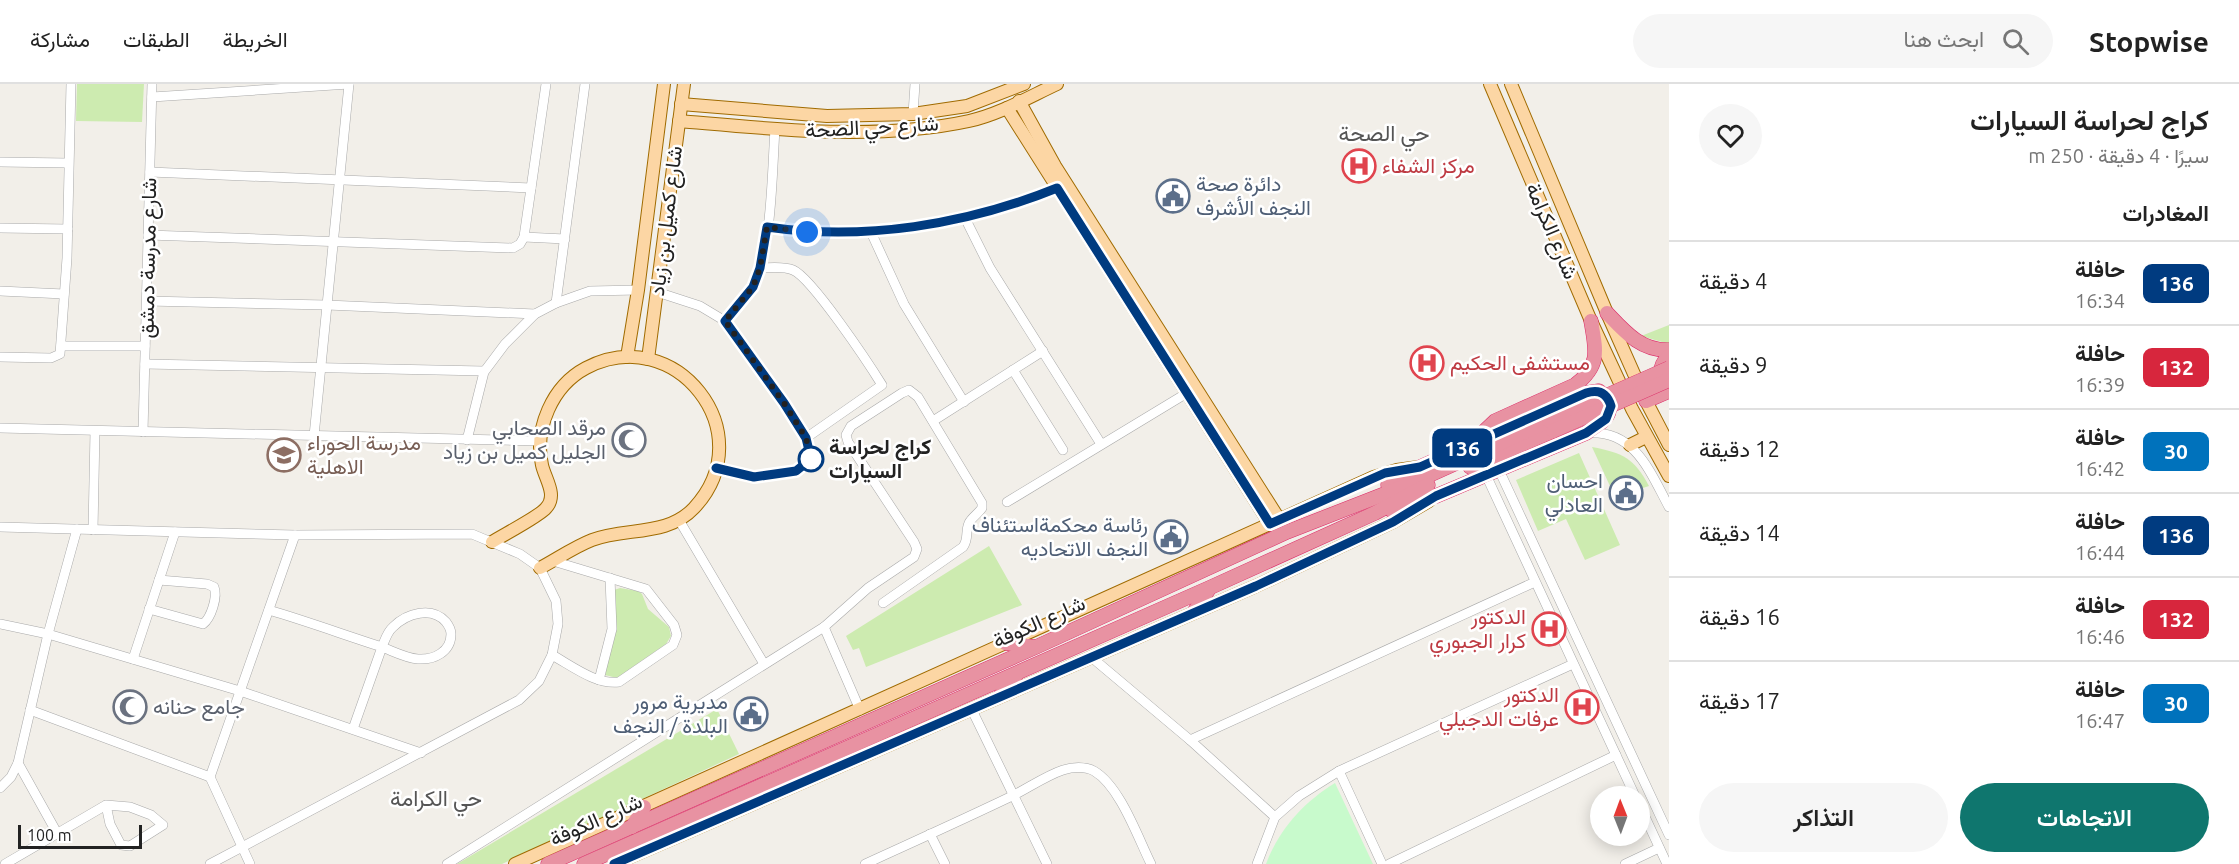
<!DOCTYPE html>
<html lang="ar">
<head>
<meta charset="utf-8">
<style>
  :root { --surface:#fff; --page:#f6f6f6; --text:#222; --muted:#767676; --line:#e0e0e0; --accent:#0f766e }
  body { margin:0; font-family:Ubuntu,Vazirmatn,sans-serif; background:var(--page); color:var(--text); direction:rtl; height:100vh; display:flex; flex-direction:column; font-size:22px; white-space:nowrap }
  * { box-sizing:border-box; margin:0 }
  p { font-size:20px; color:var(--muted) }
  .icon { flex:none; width:33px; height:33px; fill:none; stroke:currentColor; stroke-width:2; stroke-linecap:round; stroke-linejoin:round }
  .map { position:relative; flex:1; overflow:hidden; direction:ltr }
  .drawer { display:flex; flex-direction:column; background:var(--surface); width:570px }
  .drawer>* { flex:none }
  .badge { padding:0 12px; border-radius:9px; font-size:21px; line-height:39px }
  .needle { width:39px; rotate:359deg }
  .buttons { position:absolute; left:1590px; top:702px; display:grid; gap:12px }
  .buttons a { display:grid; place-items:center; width:60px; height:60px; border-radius:50%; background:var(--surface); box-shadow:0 3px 15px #0003; font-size:30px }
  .scale { position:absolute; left:18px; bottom:15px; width:124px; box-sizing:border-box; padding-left:6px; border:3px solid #222; border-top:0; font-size:16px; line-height:21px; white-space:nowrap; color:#222; -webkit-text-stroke:4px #fff; paint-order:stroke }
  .you { position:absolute; width:30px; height:30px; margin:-15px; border:4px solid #fff; border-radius:50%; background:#1a73e8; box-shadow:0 0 0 9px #1a73e833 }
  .map>.badge { position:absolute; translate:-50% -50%; box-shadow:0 0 0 3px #fff }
  h2 { padding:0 30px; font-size:22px; line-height:54px }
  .round { display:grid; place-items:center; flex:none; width:63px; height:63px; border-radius:32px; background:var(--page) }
  .overview { display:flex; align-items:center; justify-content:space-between; height:102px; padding:0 30px }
  h1 { font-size:28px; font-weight:600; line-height:45px }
  .cta { display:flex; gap:12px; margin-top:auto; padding:12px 30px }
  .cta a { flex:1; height:69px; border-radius:36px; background:var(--accent); color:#fff; font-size:24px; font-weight:600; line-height:69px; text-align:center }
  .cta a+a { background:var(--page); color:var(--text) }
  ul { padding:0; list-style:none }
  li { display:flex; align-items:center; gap:18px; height:84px; padding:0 30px; border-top:2px solid var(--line) }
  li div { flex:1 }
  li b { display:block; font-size:22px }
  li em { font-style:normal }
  li .badge { min-width:66px; font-weight:700; text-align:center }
  header { display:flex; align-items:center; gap:36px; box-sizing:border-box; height:84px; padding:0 30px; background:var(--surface); border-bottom:2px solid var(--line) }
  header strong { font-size:28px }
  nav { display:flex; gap:33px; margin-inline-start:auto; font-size:21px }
  .search { width:420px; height:54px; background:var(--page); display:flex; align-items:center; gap:15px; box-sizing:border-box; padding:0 21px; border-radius:33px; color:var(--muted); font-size:22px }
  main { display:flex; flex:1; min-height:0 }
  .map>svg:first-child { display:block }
  .grass { fill:#cdebb0 }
  .park { fill:#c8facc }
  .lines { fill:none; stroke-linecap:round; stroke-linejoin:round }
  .minor-casing { stroke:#a9a9a9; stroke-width:10 }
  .major-casing { stroke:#a06b00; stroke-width:14 }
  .highway-casing { stroke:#dc2a67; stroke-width:15 }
  .minor { stroke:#fff; stroke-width:9 }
  .major { stroke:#fcd6a4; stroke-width:12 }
  .highway { stroke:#e892a2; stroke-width:14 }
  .highway-bridge-casing { stroke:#dc2a67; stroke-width:15; stroke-linecap:butt }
  .highway-bridge { stroke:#e892a2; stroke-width:14 }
  .line-casing { stroke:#fff; stroke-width:14 }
  .line { stroke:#003b80; stroke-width:9 }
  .walk { stroke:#222; stroke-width:6; stroke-dasharray:0 10.8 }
  .stop-dot { fill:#fff; stroke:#003b80; stroke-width:3 }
  .labels { text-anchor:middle; stroke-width:5; stroke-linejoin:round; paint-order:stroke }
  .street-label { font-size:21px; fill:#222; stroke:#fff }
  .health-label { font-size:21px; fill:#be3a42; stroke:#fff; text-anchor:start }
  .service-label { font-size:21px; fill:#4e5e75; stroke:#fff; text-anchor:end }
  .worship-label { font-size:21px; fill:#5b616d; stroke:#fff; text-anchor:end }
  .education-label { font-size:21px; fill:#785e54; stroke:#fff; text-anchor:start }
  .stop-label { font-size:21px; font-weight:bold; fill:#222; stroke:#fff; text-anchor:start }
  .neighbourhood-label { font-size:22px; fill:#555; stroke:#fff }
</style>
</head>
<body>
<header>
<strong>Stopwise</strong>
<div class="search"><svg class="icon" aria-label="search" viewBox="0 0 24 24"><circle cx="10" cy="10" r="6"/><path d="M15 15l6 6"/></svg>ابحث هنا</div>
<nav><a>الخريطة</a><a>الطبقات</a><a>مشاركة</a></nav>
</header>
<main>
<section class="drawer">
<div class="overview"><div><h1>كراج لحراسة السيارات</h1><p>سيرًا · 4 دقيقة · 250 m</p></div><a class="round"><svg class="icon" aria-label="heart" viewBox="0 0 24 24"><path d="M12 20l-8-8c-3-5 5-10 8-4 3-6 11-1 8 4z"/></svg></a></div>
<h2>المغادرات</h2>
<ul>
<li><span class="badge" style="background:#003b80;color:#fff">136</span><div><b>حافلة</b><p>16:34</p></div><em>4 دقيقة</em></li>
<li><span class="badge" style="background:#d7263d;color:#fff">132</span><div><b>حافلة</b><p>16:39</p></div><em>9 دقيقة</em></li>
<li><span class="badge" style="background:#0072bc;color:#fff">30</span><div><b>حافلة</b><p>16:42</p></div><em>12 دقيقة</em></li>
<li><span class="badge" style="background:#003b80;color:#fff">136</span><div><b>حافلة</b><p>16:44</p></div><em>14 دقيقة</em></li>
<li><span class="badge" style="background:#d7263d;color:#fff">132</span><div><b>حافلة</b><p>16:46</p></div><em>16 دقيقة</em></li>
<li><span class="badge" style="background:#0072bc;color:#fff">30</span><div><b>حافلة</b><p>16:47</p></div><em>17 دقيقة</em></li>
</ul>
<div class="cta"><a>الاتجاهات</a><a>التذاكر</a></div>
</section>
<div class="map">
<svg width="1669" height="780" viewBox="0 0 1669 780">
  <rect width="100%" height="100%" fill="#f2efe9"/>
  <g class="grass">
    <path d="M77,0H144L142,38L76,37Z"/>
    <path d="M1669,241V260L1641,252Z"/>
    <path d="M1592,363C1623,369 1634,374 1649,402L1615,413Z"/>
    <path d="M1579,369L1620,461L1585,476L1566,435L1538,447L1516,396Z"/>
    <path d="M989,462L1022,521L866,583L859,564L853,566L846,552Z"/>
    <path d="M620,504L638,507L642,510L648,525L669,543L671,552L666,560L617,594L605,591L616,542L614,506Z"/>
    <path d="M717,625L739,670L502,780H457Z"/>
  </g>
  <path class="park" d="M1335,699L1373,780H1266C1279,745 1304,718 1335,699Z"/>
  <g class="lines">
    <defs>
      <g id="minor">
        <path d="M152,13L349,0"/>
        <path d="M913,30L915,0"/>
        <path d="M0,78L68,79"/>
        <path d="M150,88L531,104"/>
        <path d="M965,134L990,184L1101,360"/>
        <path d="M767,143C864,157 967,141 1057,104"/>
        <path d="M0,144L68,145"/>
        <path d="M870,146L904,220L964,318"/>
        <path d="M148,151L513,164L520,160L524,153L546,0"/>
        <path d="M524,153L565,155"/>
        <path d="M760,184C770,184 783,182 793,186C812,194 869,280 882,301L806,354"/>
        <path d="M0,207L64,210"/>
        <path d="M657,208L700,222L725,237L784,319L806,354L811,375L796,387L754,393L716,384"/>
        <path d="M147,217L327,221L535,230"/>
        <path d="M556,219L585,0"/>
        <path d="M725,237C734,226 748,214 754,201C772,162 772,89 775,45"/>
        <path d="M61,262H145"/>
        <path d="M0,273L51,274L60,270L67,174L71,0"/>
        <path d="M145,280L484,287"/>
        <path d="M1013,286L1063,366"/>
        <path d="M933,337L1043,267"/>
        <path d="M0,344L540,357"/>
        <path d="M143,348L152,0"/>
        <path d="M1588,349C1635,346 1650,388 1669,423"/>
        <path d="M314,352L349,0"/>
        <path d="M467,356L484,288L505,260L535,230L556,219L590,207L638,206"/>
        <path d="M1499,386L1669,751"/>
        <path d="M1486,391L1635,712"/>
        <path d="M1007,418L1187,309"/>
        <path d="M679,436L764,580"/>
        <path d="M0,443L295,451L472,450L520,470L540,484L556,517L558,540L552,571L539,597L519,616L210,780"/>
        <path d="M93,446L95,347"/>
        <path d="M149,525L203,540C211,534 218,513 214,503L207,500L159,496"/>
        <path d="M269,526C306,537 342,550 379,562C391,566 405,574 418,575C434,576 451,568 451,550C451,545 449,542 446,538C432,522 407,529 393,543C387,548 385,556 382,563L353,645"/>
        <path d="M0,540L48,550L240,607L421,669"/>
        <path d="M824,543L860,626"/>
        <path d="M552,571C572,582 596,601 619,598L673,561L677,551L674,541L646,505L553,477"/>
        <path d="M1090,572L1190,656L1275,733"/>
        <path d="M133,575L175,448"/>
        <path d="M599,596L612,545L610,494"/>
        <path d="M971,624L1047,780"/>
        <path d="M30,626L210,693"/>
        <path d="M1190,656L1535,498"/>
        <path d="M18,679L57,749"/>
        <path d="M1339,687L1382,780"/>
        <path d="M0,704L11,693L18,679L48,550L77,445"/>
        <path d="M1640,722L1667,780"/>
        <path d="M930,750L945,780"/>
        <path d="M5,780L106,721L130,723L151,731L163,741L130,762L121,761L110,740L106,721"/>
        <path d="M250,780L210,693L295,451"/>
        <path d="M447,780L824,543L868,504L914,473L917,465L914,458L848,358L846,351L851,342L902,309L909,306L918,313L982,419V424C978,430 972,433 969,439C965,448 969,455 963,463L883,519"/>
        <path d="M865,780C913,758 962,736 1010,713C1027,705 1045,692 1063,686C1072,683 1085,682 1094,687C1120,702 1138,754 1151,780"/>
        <path d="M1257,780L1275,733L1299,712L1339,687L1573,580"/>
        <path d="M1389,780L1616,671"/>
        <path d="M1625,780L1659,764"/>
      </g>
      <g id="major">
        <path d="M1490,0L1591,237L1632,325L1669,392"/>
        <path d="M1511,0L1607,229L1646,317L1669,361"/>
        <path d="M1019,17L1055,82L1279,435"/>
        <path d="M681,20L827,32L913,30L967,22L1024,0"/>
        <path d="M1007,24L1270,440"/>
        <path d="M679,37C773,45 876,57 969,37C1000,30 1029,13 1057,0"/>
        <path d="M627,273L638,206L664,0"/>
        <path d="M648,275L684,0"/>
        <path d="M1630,361L1646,353"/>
        <path d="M492,458C503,451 540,432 546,424C558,411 545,395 542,381C534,345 552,302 586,284C675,237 764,349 694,424C667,453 626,443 592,456C574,463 557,475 540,484"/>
        <path d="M515,780L1374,393L1397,386L1419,383"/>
        <path d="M614,780L1256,502L1393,438L1429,417"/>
      </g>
      <g id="highway">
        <path d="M1607,229C1625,248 1641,267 1669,266"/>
        <path d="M1669,272C1658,282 1658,295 1669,305"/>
        <path d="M1646,317L1669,307"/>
        <path d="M1475,356L1495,337L1575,301C1601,281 1596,266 1591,237"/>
        <path d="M1470,383L1553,347"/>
        <path d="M1388,401L1420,383L1586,309L1599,307L1609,316C1613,334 1599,340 1586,349L1436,412L1391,426"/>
        <path d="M1194,528L1209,505"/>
        <path d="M1005,559L1034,563"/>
        <path d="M1000,612L1017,590"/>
        <path d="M632,743L644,723"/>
        <path d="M548,780L1036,563L1287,448L1410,400L1549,337"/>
        <path d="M584,780L1209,504L1375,429L1428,401"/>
      </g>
    </defs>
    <use href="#minor" class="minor-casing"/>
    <use href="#major" class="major-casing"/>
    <use href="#highway" class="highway-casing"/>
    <use href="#minor" class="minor"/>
    <use href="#major" class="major"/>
    <use href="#highway" class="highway"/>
    <defs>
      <g id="highway-bridge">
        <path d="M1549,337L1669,284"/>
        <path d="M1553,347L1669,296"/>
      </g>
    </defs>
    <use href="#highway-bridge" class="highway-bridge-casing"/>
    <use href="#highway-bridge" class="highway-bridge"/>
  </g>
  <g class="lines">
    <defs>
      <path id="line" d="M614,780L1256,502L1393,438L1436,412L1586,349L1606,335L1611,322C1607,309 1599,305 1586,309L1420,383L1385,389L1270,440L1057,104C966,141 864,157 767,143L760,184L753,203L725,237L784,319L806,354L811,375L796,387L754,393L716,384"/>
    </defs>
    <use href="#line" class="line-casing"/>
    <use href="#line" class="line"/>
    <path class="walk" d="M807,148L767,143L760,184L753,203L725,237L784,319L806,354L811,375"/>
  </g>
  <defs>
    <symbol id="hospital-ring" viewBox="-11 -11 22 22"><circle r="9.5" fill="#fff" stroke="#e0444e" stroke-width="1.5"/><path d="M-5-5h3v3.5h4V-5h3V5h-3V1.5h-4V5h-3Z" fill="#e0444e"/></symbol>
    <symbol id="civic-ring" viewBox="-11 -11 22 22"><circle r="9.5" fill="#fff" stroke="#5c6f8a" stroke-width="1.5"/><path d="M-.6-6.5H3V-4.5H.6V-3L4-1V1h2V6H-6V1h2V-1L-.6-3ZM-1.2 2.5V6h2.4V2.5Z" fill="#5c6f8a"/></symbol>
    <symbol id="mosque-ring" viewBox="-11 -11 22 22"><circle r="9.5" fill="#fff" stroke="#6b7280" stroke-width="1.5"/><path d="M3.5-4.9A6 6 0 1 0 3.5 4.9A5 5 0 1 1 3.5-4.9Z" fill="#6b7280"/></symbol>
    <symbol id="school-ring" viewBox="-11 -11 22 22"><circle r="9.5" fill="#fff" stroke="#8d6e63" stroke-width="1.5"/><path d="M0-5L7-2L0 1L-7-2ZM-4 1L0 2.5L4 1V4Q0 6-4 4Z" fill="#8d6e63"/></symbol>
  </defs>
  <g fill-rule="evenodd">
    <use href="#hospital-ring" x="1340" y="63" width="38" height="38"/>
    <use href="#civic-ring" x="1154" y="93" width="38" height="38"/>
    <use href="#hospital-ring" x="1408" y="260" width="38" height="38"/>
    <use href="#mosque-ring" x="610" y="337" width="38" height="38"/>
    <use href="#school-ring" x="265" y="352" width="38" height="38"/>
    <use href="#civic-ring" x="1607" y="390" width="38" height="38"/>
    <use href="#civic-ring" x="1152" y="434" width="38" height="38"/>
    <use href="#hospital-ring" x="1530" y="526" width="38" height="38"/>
    <use href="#mosque-ring" x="111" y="604" width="38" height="38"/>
    <use href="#hospital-ring" x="1563" y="604" width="38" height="38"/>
    <use href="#civic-ring" x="732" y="611" width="38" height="38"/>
  </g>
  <circle class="stop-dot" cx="811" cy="375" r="12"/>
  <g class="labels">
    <g class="street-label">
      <text transform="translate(872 43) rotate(-3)" y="7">شارع حي الصحة</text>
      <text transform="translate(666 137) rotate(-83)" y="7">شارع كميل بن زياد</text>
      <text transform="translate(1552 147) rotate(67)" y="7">شارع الكرامة</text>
      <text transform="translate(148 174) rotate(-89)" y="7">شارع مدرسة دمشق</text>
      <text transform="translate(1039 538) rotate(-24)" y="7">شارع الكوفة</text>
      <text transform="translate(596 736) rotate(-24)" y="7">شارع الكوفة</text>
    </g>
    <g class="health-label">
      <text x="1382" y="89">مركز الشفاء</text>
      <text x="1450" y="286">مستشفى الحكيم</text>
      <text x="1526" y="540" text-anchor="end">الدكتور<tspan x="1526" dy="24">كرار الجبوري</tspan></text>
      <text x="1559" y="618" text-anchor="end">الدكتور<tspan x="1559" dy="24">عرفات الدجيلي</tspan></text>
    </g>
    <g class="service-label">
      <text x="1196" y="107" text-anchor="start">دائرة صحة<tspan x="1196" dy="24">النجف الأشرف</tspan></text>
      <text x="1603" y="404">احسان<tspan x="1603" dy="24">العادلي</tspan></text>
      <text x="1148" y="448">رئاسة محكمةاستئناف<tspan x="1148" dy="24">النجف الاتحاديه</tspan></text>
      <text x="728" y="625">مديرية مرور<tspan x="728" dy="24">البلدة / النجف</tspan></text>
    </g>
    <g class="worship-label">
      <text x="606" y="351">مرقد الصحابي<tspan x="606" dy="24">الجليل كميل بن زياد</tspan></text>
      <text x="153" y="630" text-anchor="start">جامع حنانه</text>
    </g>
    <g class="education-label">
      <text x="307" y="366">مدرسة الحوراء<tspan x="307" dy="24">الاهلية</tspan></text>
    </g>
    <g class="stop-label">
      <text x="829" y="370">كراج لحراسة<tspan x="829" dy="24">السيارات</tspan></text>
    </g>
    <g class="neighbourhood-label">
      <text x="1384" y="57">حي الصحة</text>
      <text x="436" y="722">حي الكرامة</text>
    </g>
  </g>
</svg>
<div class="buttons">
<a><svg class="needle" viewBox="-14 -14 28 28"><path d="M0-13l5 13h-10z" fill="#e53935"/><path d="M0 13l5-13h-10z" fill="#767676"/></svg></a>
</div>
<div class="scale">100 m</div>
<div class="you" style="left:807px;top:148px"></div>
<b class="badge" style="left:1462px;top:364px;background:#003b80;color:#fff">136</b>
</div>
</main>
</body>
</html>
